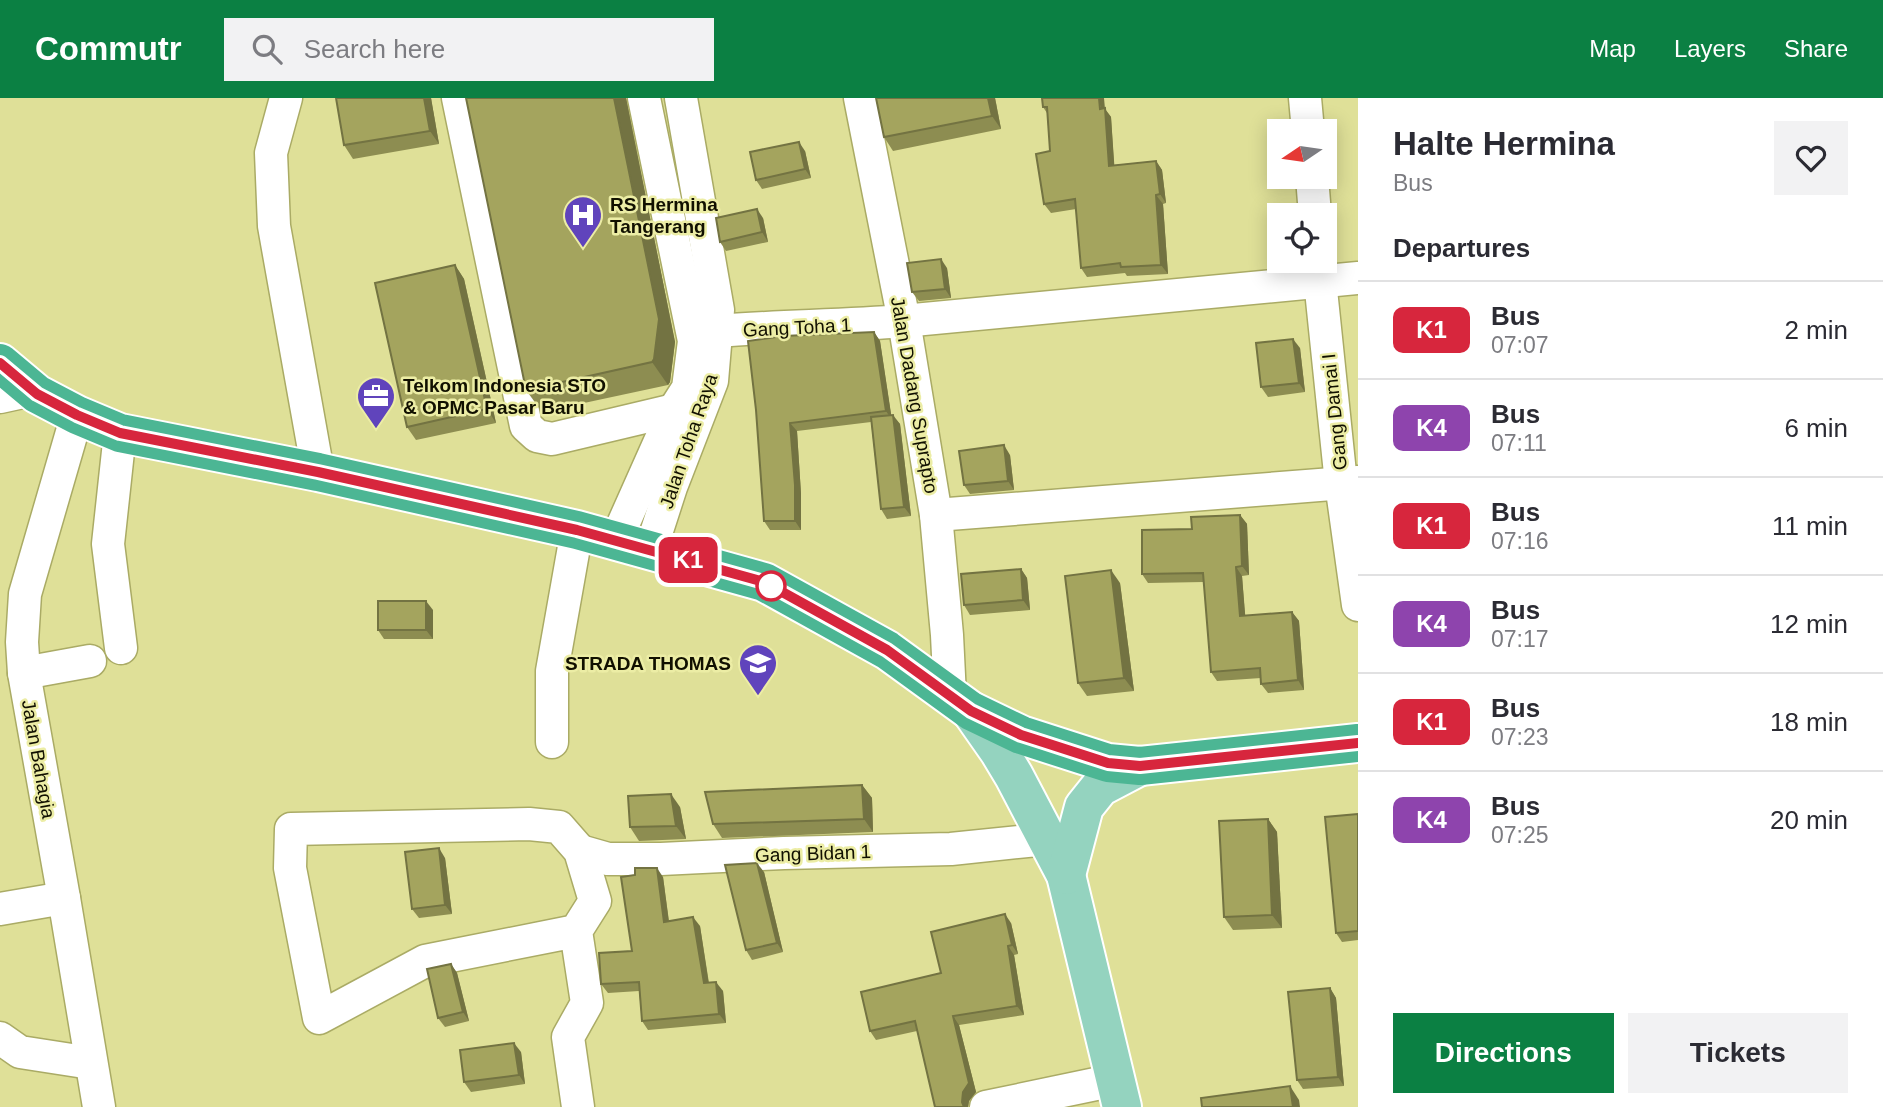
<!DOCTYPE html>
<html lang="en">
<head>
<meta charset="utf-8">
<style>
  :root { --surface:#fff; --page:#f2f2f3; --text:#2b2b33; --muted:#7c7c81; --line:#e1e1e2; --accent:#0b8043 }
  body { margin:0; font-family:Helvetica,sans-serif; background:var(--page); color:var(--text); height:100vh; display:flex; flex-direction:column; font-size:26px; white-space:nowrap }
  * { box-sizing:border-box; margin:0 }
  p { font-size:23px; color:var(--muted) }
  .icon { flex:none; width:38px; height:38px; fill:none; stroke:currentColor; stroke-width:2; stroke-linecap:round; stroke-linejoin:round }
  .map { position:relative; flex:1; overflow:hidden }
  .panel { display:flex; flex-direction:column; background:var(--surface); width:525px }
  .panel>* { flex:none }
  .badge { padding:0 14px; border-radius:10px; font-size:24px; line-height:46px }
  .needle { width:46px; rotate:257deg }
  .fabs { position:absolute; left:1267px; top:21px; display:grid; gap:14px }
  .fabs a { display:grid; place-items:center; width:70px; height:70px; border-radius:0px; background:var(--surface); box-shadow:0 4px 18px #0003; font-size:35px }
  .map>.badge { position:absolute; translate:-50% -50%; box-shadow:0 0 0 4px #fff }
  h2 { padding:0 35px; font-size:26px; line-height:63px }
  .round { display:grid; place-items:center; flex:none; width:74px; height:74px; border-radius:0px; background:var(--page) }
  .headline { display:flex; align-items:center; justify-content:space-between; height:119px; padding:0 35px }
  h1 { font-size:33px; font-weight:700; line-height:52px }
  .primary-button { display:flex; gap:14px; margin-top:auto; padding:14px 35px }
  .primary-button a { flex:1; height:80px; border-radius:0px; background:var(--accent); color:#fff; font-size:28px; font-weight:700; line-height:80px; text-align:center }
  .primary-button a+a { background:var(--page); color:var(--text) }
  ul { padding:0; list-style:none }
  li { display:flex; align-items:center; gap:21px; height:98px; padding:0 35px; border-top:2px solid var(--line) }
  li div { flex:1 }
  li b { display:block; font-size:26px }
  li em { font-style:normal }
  li .badge { min-width:77px; font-weight:700; text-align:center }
  header { display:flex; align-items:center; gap:42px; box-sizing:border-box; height:98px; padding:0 35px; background:var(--accent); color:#fff }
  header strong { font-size:33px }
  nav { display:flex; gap:38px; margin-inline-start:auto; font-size:24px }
  .search { width:490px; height:63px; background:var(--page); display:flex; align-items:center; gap:18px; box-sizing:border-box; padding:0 24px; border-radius:0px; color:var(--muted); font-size:26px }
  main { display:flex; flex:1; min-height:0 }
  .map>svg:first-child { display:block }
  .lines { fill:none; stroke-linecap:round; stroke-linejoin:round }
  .minor-casing { stroke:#aaab65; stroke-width:35 }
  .major-casing { stroke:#fff; stroke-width:42 }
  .highway-casing { stroke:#fff; stroke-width:42 }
  .minor { stroke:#fff; stroke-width:32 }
  .major { stroke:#94d3bf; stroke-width:38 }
  .highway { stroke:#4cb694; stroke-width:38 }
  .wall { fill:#8d8d51 }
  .shaded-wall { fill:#737342 }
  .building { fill:#a4a45e; stroke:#737342; stroke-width:2 }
  .line-casing { stroke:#fff; stroke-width:16 }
  .line { stroke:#d7263d; stroke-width:10 }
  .stop-dot { fill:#fff; stroke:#d7263d; stroke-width:3.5 }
  .labels { text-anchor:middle; stroke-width:5; stroke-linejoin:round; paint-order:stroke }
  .poi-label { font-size:19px; font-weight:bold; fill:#111000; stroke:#eceda5; text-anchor:start }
  .street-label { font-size:19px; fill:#111000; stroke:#eceda5 }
</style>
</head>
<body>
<header>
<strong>Commutr</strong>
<div class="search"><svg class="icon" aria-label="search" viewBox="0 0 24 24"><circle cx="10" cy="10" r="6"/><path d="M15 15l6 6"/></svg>Search here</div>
<nav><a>Map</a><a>Layers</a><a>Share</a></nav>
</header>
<main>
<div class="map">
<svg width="1358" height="1009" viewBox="0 0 1358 1009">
  <rect width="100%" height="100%" fill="#dfe098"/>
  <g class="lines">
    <defs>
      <g id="minor">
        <path d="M286,0L271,55L274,128L318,374"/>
        <path d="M458,0L526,328L537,338L552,341L674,312"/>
        <path d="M860,0L904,223L936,417L947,537L950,598"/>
        <path d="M1305,0L1308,33"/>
        <path d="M1312,79L1315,117"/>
        <path d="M1318,163L1341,385L1358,507"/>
        <path d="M717,233C779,228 841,228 903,223C1055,210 1206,193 1358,180"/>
        <path d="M0,299L32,292"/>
        <path d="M77,317L25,496L22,544L24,575L64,800L99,1009"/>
        <path d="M120,335L108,446L121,550"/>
        <path d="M936,417L1358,384"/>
        <path d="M616,442L674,312L688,290L694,243L644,0"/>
        <path d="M651,451L671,389L712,283L718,212L681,0"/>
        <path d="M24,575L90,563"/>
        <path d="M552,644V573L577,432"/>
        <path d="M580,753L608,761H661L784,755L951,751L1047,741"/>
        <path d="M0,811L64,800"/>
        <path d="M576,833L425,863L319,920L290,770L291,731L529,726L559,729L580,753L595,803L576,833L587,905L568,939L578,1009"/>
        <path d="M0,940L20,954L91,965"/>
        <path d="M986,1009L1115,982"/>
      </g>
      <g id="major">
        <path d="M971,613L999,653L1014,678L1066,777L1122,1009"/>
        <path d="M1066,777L1084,709L1100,689L1140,668"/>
      </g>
      <path id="highway" d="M0,265L37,296L77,317L120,335L318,374L577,432L764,484L887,552L971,613L1021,637L1108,665L1140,668L1358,645"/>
    </defs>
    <use href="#minor" class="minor-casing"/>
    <use href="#major" class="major-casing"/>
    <use href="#highway" class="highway-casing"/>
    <use href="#minor" class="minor"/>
    <use href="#major" class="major"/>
    <use href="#highway" class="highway"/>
  </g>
  <g class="wall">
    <path d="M336,0H431L439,46L353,61L344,47Z"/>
    <path d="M466,0H626L675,244L670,284L668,287L542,314L526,292Z"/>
    <path d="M995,0L1001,31L893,53L884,39Z"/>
    <path d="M1043,9L1105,11L1111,19L1114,67L1156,63L1162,72L1166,105L1163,106L1168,176L1127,178L1125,175L1087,179L1081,170L1076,111L1051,115L1044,106L1050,53L1047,15Z"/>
    <path d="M805,53L811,80L762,91L756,82Z"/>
    <path d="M763,120L768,144L726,153L720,144Z"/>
    <path d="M455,167L464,181L496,325L416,342L407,329Z"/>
    <path d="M947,170L951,200L919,203L912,194Z"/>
    <path d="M874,234L880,243L891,317L900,326L911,418L887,421L881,411L871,324L797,333L801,396V432H770L764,423L756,312Z"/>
    <path d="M1300,250L1305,294L1268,299L1261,289Z"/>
    <path d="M1010,357L1014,392L970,396L964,387Z"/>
    <path d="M1240,417L1247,426L1249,477L1242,478L1245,518L1292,514L1299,523L1304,592L1268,595L1261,586V580L1217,583L1211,574L1204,484L1148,485L1142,476L1192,431Z"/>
    <path d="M1021,471L1027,480L1030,512L970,517L964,507Z"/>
    <path d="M1120,485L1134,593L1087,598L1078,585Z"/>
    <path d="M433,512V541H384L378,532Z"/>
    <path d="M862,687L872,700L873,734L722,740L713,726Z"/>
    <path d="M680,709L686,741L639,743L630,729Z"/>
    <path d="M1358,716V842L1342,844L1336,835Z"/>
    <path d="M1268,721L1277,734L1282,830L1233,832L1224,819Z"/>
    <path d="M445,760L452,816L419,820L412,811Z"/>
    <path d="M764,774L783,854L752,862L746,852Z"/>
    <path d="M663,779L669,823L700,828L709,885L723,893L726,925L648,932L642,923L639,893L608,895L601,886L632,853Z"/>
    <path d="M1011,825L1018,856L1014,857L1024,917L959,927L976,994L969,1003L968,1009H935L917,933L876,942L870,933L941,875Z"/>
    <path d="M451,866L457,875L469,923L445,929L438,920Z"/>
    <path d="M1330,890L1336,900L1344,988L1303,991L1297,982Z"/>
    <path d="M521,954L525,986L471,994L464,984Z"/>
  </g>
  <g class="shaded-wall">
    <path d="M424,0H431L439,46L430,33Z"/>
    <path d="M614,0H626L675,244L670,284L668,287L652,264Z"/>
    <path d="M988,0H995L1001,31L992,18Z"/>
    <path d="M1099,0H1104L1105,11L1111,19L1115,77L1109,68Z"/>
    <path d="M799,44L805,53L811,80L805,71Z"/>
    <path d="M1156,63L1162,72L1166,105L1160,96Z"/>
    <path d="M1156,97L1163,106L1168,176L1161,167Z"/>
    <path d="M757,111L763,120L768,144L762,134Z"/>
    <path d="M941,161L947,170L951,200L945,191Z"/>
    <path d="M455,167L464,181L496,325L487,311Z"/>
    <path d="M874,234L880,243L892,322L886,313Z"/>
    <path d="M1293,241L1300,250L1305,294L1299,285Z"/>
    <path d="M893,317L900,326L911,418L904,409Z"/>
    <path d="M790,325L797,333L801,396V432L795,423Z"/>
    <path d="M1004,347L1010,357L1014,392L1008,383Z"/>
    <path d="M1240,417L1247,426L1249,477L1242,468Z"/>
    <path d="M1236,469L1242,478L1246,527L1240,518Z"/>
    <path d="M1021,471L1027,480L1030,512L1023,502Z"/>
    <path d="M1111,472L1120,485L1134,593L1124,580Z"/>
    <path d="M426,503L433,512V541L426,532Z"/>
    <path d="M1292,514L1299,523L1304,592L1298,582Z"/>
    <path d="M862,687L872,700L873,734L864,721Z"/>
    <path d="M671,696L680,709L686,741L676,728Z"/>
    <path d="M1268,721L1277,734L1282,830L1272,817Z"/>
    <path d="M439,750L445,760L452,816L445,807Z"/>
    <path d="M757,765L764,774L783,854L777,845Z"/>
    <path d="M657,770L663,779L670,833L664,824Z"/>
    <path d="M1005,816L1011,825L1018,856L1012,847Z"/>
    <path d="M693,819L700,828L710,894L704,885Z"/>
    <path d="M1008,848L1014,857L1024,917L1017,908Z"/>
    <path d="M451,866L457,875L469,923L463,914Z"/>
    <path d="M716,884L723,893L726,925L719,916Z"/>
    <path d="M1330,890L1336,900L1344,988L1338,979Z"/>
    <path d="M953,918L959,927L976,994L969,1003L968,1009H964L962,1004Z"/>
    <path d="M514,945L521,954L525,986L519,977Z"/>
    <path d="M1290,988L1299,1002L1300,1009H1293Z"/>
  </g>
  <g class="building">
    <path d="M336,0H424L430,33L344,47Z"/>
    <path d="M466,0H614L659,221L654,261L652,264L526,292Z"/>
    <path d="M876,0H988L992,18L884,39Z"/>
    <path d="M1042,0H1099L1100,11L1105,10L1109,68L1156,63L1160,96L1156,97L1161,167L1121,169L1120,165L1081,170L1075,101L1044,106L1036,56L1050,53L1047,9H1043Z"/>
    <path d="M799,44L805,71L756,82L750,54Z"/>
    <path d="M757,111L762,134L720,144L716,120Z"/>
    <path d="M941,161L945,191L912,194L907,165Z"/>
    <path d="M455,167L487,311L407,329L375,185Z"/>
    <path d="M874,234L886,313L790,325L795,387V423H764L756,312L748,243L783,238Z"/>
    <path d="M1293,241L1299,285L1261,289L1256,245Z"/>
    <path d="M893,317L904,409L881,411L871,319Z"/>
    <path d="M1004,347L1008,383L964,387L959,353Z"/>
    <path d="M1240,417L1242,468L1236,469L1240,518L1292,514L1298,582L1261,586L1260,570L1211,574L1203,475L1142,476V432L1192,431L1191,419Z"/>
    <path d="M1021,471L1023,502L964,507L961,476Z"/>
    <path d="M1111,472L1124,580L1078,585L1065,478Z"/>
    <rect x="378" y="503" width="48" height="29"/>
    <path d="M862,687L864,721L713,726L705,694Z"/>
    <path d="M671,696L676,728L630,729L628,698Z"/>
    <path d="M1358,716V833L1336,835L1325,719Z"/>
    <path d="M1268,721L1272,817L1224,819L1219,723Z"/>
    <path d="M439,750L445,807L412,811L405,754Z"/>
    <path d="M757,765L777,845L746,852L725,767Z"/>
    <path d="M635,770H657L664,824L693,819L704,885L716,884L719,916L642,923L639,884L601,886L599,855L632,853L621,779L635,777Z"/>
    <path d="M1005,816L1012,847L1008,848L1017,908L953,918L969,985L963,994L962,1004L964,1009H935L915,923L870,933L861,894L941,875L931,834Z"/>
    <path d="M451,866L463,914L438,920L427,871Z"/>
    <path d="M1330,890L1338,979L1297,982L1288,894Z"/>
    <path d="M514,945L519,977L464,984L460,952Z"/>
    <path d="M1290,988L1293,1009H1202L1201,1000Z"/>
  </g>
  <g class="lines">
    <defs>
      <path id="line" d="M0,265L37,296L77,317L120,335L318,374L577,432L764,484L887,552L971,613L1021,637L1043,644L1108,665L1140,668L1358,645"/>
    </defs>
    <use href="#line" class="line-casing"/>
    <use href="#line" class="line"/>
  </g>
  <defs>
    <symbol id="hospital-pin" viewBox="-11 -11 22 30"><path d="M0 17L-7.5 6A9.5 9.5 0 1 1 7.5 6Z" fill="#6044bc" stroke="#eceda5"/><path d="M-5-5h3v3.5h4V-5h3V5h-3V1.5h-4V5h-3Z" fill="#fff"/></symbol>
    <symbol id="office-pin" viewBox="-11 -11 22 30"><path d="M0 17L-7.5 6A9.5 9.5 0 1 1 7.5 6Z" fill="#6044bc" stroke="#eceda5"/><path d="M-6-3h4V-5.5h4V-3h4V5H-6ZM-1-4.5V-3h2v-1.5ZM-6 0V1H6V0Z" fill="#fff"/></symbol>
    <symbol id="school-pin" viewBox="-11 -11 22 30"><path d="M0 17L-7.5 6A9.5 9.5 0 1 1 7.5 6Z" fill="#6044bc" stroke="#eceda5"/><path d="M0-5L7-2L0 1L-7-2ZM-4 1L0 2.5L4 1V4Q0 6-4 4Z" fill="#fff"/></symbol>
  </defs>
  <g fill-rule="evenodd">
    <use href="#hospital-pin" x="561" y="95" width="44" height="60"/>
    <use href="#office-pin" x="354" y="276" width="44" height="60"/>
    <use href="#school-pin" x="736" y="543" width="44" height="60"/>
  </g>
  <circle class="stop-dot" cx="771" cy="488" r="14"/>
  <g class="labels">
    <g class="poi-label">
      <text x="610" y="113">RS Hermina<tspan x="610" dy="22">Tangerang</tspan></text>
      <text x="403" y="294">Telkom Indonesia STO<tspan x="403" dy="22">&amp; OPMC Pasar Baru</tspan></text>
      <text x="731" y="572" text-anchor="end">STRADA THOMAS</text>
    </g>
    <g class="street-label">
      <text transform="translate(797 229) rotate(-3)" y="7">Gang Toha 1</text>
      <text transform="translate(915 297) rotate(80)" y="7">Jalan Dadang Suprapto</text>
      <text transform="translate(1334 314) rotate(-96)" y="7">Gang Damai I</text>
      <text transform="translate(688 343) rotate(-71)" y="7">Jalan Toha Raya</text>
      <text transform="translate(39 661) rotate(80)" y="7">Jalan Bahagia</text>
      <text transform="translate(813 755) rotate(-2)" y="7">Gang Bidan 1</text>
    </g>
  </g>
</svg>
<div class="fabs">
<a><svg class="needle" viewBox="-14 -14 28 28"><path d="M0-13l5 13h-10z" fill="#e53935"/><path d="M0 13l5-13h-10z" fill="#7c7c81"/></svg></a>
<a><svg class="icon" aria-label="locate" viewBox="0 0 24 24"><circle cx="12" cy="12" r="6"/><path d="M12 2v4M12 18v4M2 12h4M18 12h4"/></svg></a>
</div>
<b class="badge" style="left:688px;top:462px;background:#d7263d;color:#fff">K1</b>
</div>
<section class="panel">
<div class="headline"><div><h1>Halte Hermina</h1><p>Bus</p></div><a class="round"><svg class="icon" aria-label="heart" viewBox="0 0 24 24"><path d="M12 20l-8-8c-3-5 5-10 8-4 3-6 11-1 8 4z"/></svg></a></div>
<h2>Departures</h2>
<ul>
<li><span class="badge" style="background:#d7263d;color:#fff">K1</span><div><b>Bus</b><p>07:07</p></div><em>2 min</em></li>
<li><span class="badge" style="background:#8e44ad;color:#fff">K4</span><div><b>Bus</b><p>07:11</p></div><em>6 min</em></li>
<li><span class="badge" style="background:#d7263d;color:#fff">K1</span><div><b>Bus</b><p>07:16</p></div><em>11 min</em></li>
<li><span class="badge" style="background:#8e44ad;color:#fff">K4</span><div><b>Bus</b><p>07:17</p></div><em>12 min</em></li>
<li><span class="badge" style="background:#d7263d;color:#fff">K1</span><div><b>Bus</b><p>07:23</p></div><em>18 min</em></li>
<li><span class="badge" style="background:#8e44ad;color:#fff">K4</span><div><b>Bus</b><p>07:25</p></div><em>20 min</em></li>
</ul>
<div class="primary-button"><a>Directions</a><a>Tickets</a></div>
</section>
</main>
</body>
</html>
